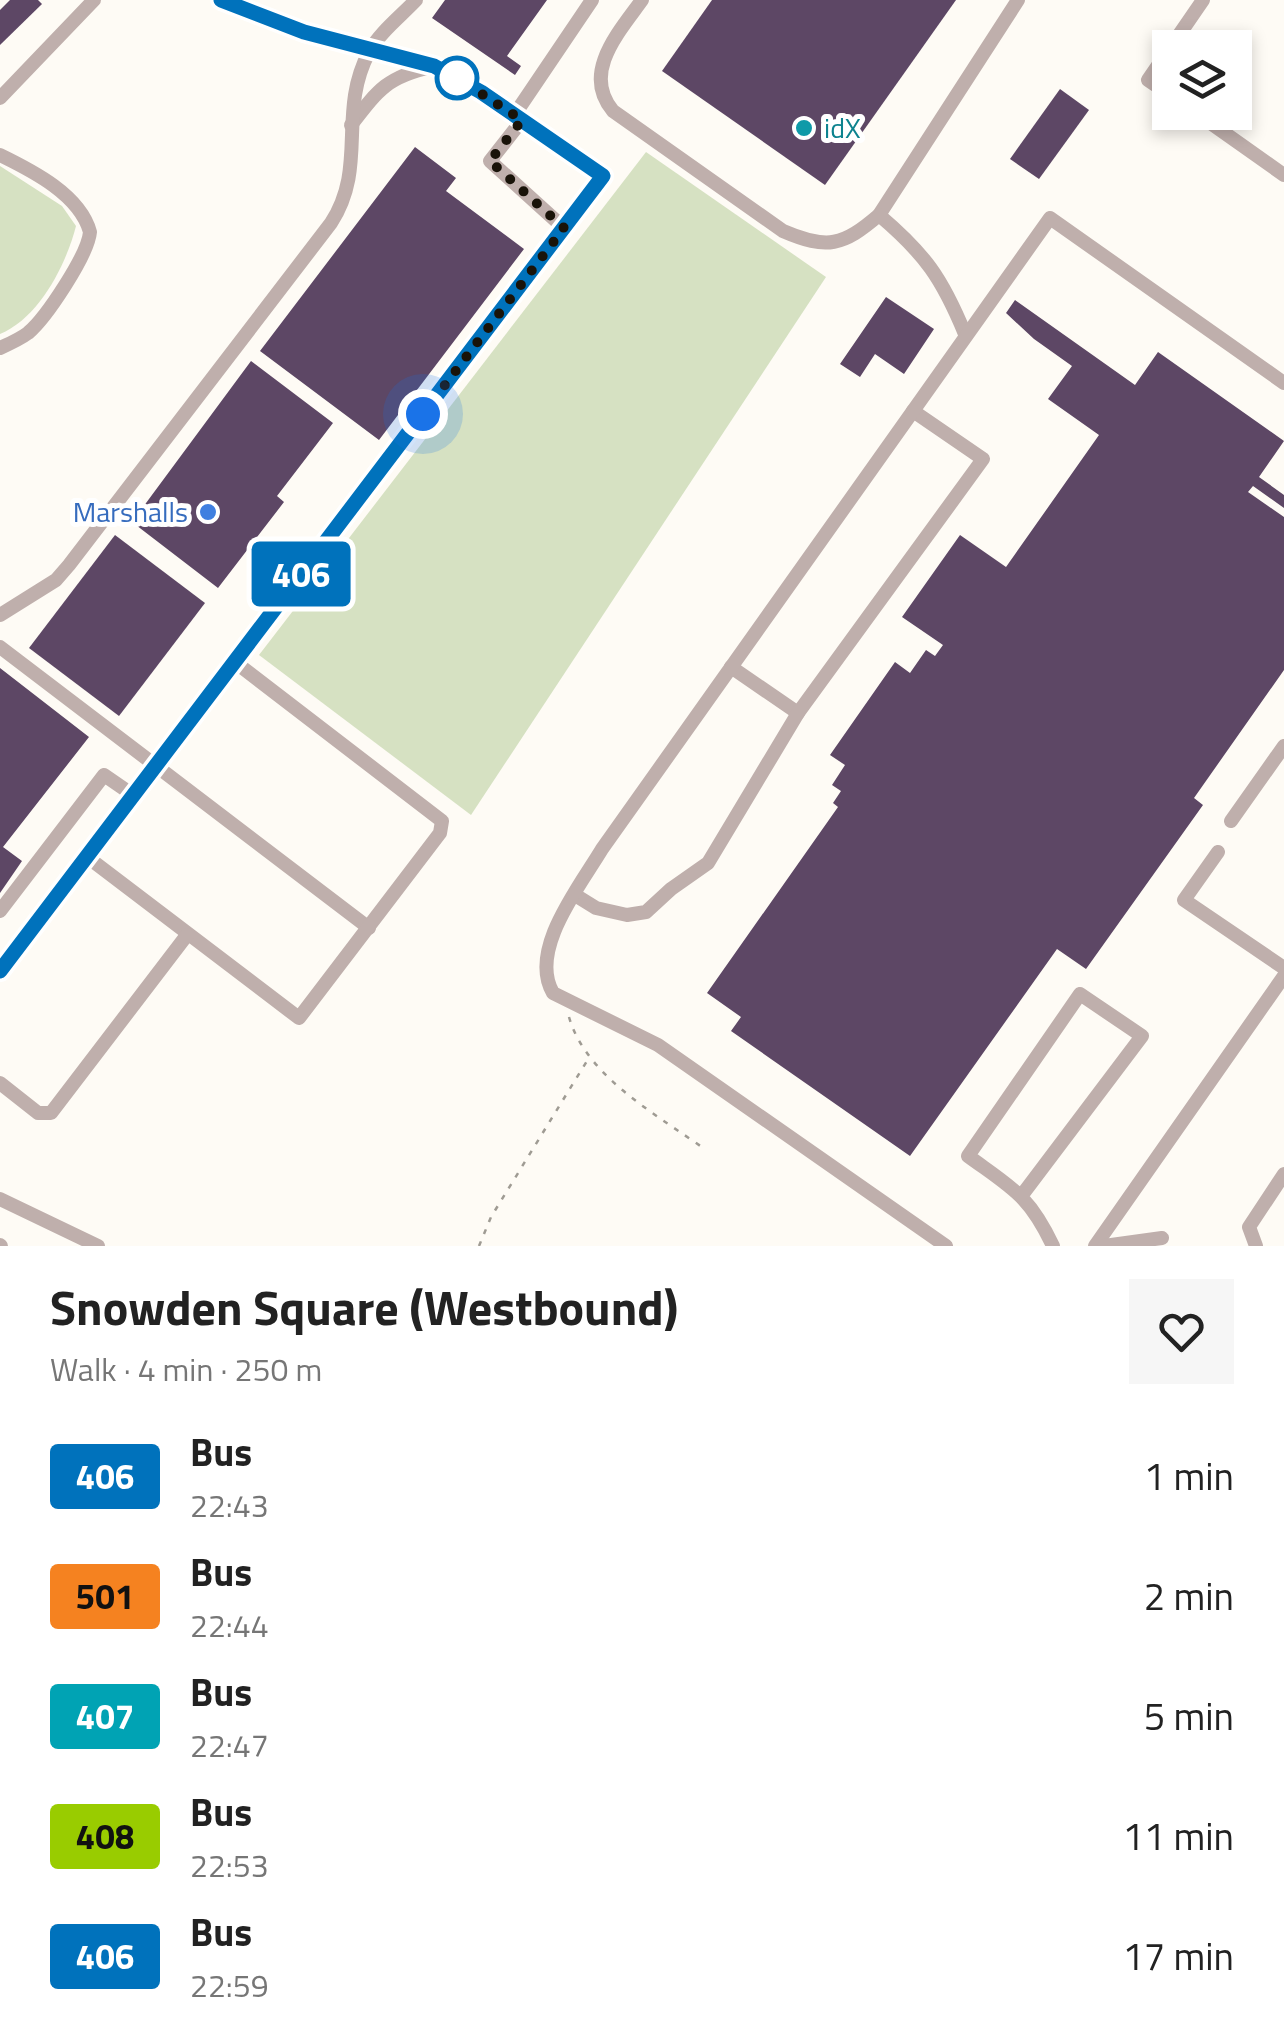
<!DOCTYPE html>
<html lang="en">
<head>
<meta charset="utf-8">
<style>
  :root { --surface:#fff; --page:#f6f6f6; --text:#222; --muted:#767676 }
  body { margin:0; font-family:"Titillium Web",sans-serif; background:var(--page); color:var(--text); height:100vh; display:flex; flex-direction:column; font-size:38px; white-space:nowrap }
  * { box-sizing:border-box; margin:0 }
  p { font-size:32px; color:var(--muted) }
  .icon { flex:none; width:55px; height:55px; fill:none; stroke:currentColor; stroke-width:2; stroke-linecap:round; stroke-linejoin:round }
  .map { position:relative; height:1246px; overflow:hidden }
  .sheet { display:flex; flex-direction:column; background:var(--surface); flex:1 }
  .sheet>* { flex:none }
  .badge { padding:0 20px; border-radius:8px; font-size:35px; line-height:65px }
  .tools { position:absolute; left:1152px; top:30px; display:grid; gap:20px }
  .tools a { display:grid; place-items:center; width:100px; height:100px; border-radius:0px; background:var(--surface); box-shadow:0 5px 15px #0003; font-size:50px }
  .you { position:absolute; width:50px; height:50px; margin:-25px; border:8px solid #fff; border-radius:50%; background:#1a73e8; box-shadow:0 0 0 15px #1a73e833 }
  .map>.badge { position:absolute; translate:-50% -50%; box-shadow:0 0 0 5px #fff }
  .round { display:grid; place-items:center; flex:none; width:105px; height:105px; border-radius:0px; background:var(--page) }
  .headline { display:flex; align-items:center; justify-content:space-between; height:170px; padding:0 50px }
  h1 { font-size:48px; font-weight:700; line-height:75px }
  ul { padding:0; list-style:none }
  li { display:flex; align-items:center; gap:30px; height:120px; padding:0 50px }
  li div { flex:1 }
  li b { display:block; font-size:38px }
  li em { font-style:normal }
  li .badge { min-width:110px; font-weight:700; text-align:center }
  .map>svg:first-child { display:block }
  .green { fill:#d6e1c2 }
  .building { fill:#5d4765 }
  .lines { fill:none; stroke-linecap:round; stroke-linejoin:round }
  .path { stroke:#9f9b93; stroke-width:2.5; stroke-dasharray:5 8; stroke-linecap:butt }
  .minor { stroke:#bfafac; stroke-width:14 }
  .line-casing { stroke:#fff; stroke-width:22 }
  .line { stroke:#0072bc; stroke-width:15 }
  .walk { stroke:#191309; stroke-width:10; stroke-dasharray:0 18 }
  .stop-dot { fill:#fff; stroke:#0072bc; stroke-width:5 }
  .culture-dot { fill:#0f9aa8; stroke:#fff; stroke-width:4 }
  .shop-dot { fill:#3f7fe0; stroke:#fff; stroke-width:4 }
  .labels { text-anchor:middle; stroke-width:10; stroke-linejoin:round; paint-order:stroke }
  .culture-label { font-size:28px; fill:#0d838f; stroke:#fff; text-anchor:start }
  .shop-label { font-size:28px; fill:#366cbe; stroke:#fff; text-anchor:end }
</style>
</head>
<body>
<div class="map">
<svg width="1284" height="1246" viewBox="0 0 1284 1246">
  <rect width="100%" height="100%" fill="#fefbf5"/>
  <g class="green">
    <path d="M646,152L826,277L471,815L259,655Z"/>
    <path d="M0,166L62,206L76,226C66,265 39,318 0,334Z"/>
  </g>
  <g class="building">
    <path d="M10,0H38L42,4L0,45V10Z"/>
    <path d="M445,0H547L507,56L521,66L515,75L432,18Z"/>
    <path d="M712,0H956L825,185L662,71Z"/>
    <path d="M1060,89L1089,110L1039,179L1010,159Z"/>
    <path d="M415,147L456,178L446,191L524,249L379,440L260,351Z"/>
    <path d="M886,297L934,329L904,374L875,354L860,377L840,364Z"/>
    <path d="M1015,300L1135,385L1158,352L1284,441L1259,477L1284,495V508L1253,486L1248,492L1284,517V670L1194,798L1203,805L1086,969L1057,949L910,1156L731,1031L741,1017L707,993L838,807L833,803L841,791L832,785L845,765L830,755L895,662L910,673L926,650L935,656L943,645L902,617L960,535L1006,567L1099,435L1048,399L1072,366L1034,339L1006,313Z"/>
    <path d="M251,361L333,423L277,496L284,502L218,588L132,522Z"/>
    <path d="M115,535L205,603L119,716L29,648Z"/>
    <path d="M0,668L89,737L3,847L22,861L0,893Z"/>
  </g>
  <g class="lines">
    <g class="path">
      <path d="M569,1017C586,1077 659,1116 706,1150"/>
      <path d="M479,1246L491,1217L590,1056"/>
    </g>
    <g class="minor">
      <path d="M642,0C619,32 581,73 613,111L783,231C827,250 843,246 879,215L1018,0"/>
      <path d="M1170,48L1148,80L1170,95"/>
      <path d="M1170,48L1203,0"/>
      <path d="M0,98L94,0"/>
      <path d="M1195,112L1284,175"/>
      <path d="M515,114L592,0"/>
      <path d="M523,119L490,161L564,228"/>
      <path d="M351,125C378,90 387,77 431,67"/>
      <path d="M0,155C33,171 80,195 90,232C88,255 46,318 28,333C20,339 9,344 0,348"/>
      <path d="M879,215C925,254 942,278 965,334"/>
      <path d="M0,615L56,580L69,565L331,223C368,166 337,113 369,52C380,32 401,16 416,0"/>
      <path d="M0,647L369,928"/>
      <path d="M731,667L798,713"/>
      <path d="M1231,821L1284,746"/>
      <path d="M1218,852L1184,900L1284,968"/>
      <path d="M86,856L299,1018L440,833L442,821L235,662"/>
      <path d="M575,895L596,908L627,915L646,912L671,889L708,863L798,713L983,459L913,411"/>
      <path d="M0,911L104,775L133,795"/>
      <path d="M0,971L603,176L481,92L434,66L304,32L221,0"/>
      <path d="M0,1083L38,1113H51L187,935"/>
      <path d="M1022,1195L1142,1036L1080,994L968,1156C1012,1188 1029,1195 1053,1246"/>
      <path d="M0,1199L98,1246"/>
      <path d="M0,1245L1,1246"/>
      <path d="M946,1246L658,1045L553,993C528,950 580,886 602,849L1050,218L1284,383"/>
      <path d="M1095,1246L1284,976"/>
      <path d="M1104,1246L1162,1238"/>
      <path d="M1256,1246L1249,1227L1284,1174"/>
    </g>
  </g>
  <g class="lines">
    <defs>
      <path id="line" d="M0,971L603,176L481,92L434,66L304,32L221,0"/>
    </defs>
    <use href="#line" class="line-casing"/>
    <use href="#line" class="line"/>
    <path class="walk" d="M423,414L564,228L490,161L522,120L457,78"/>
  </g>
  <circle class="stop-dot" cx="457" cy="78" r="20"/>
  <circle class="culture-dot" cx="804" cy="128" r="10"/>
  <circle class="shop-dot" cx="208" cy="512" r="10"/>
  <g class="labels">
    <g class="culture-label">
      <text x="824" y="138">idX</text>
    </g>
    <g class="shop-label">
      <text x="188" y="522">Marshalls</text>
    </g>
  </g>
</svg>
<div class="tools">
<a><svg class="icon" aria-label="layers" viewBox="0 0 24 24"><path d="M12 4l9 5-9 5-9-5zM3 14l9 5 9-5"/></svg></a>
</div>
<div class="you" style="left:423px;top:414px"></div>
<b class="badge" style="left:301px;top:574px;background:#0072bc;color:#fff">406</b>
</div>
<section class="sheet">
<div class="headline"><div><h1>Snowden Square (Westbound)</h1><p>Walk · 4 min · 250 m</p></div><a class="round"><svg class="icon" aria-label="heart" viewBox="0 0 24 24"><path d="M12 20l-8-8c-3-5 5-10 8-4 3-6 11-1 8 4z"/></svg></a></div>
<ul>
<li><span class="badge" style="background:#0072bc;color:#fff">406</span><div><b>Bus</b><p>22:43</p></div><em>1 min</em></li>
<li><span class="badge" style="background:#f58220;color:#111">501</span><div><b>Bus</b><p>22:44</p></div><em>2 min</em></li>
<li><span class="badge" style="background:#00a3b4;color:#fff">407</span><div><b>Bus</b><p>22:47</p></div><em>5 min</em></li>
<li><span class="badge" style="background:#9c0;color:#111">408</span><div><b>Bus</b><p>22:53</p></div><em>11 min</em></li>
<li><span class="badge" style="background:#0072bc;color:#fff">406</span><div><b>Bus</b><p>22:59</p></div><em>17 min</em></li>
</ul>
</section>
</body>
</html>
